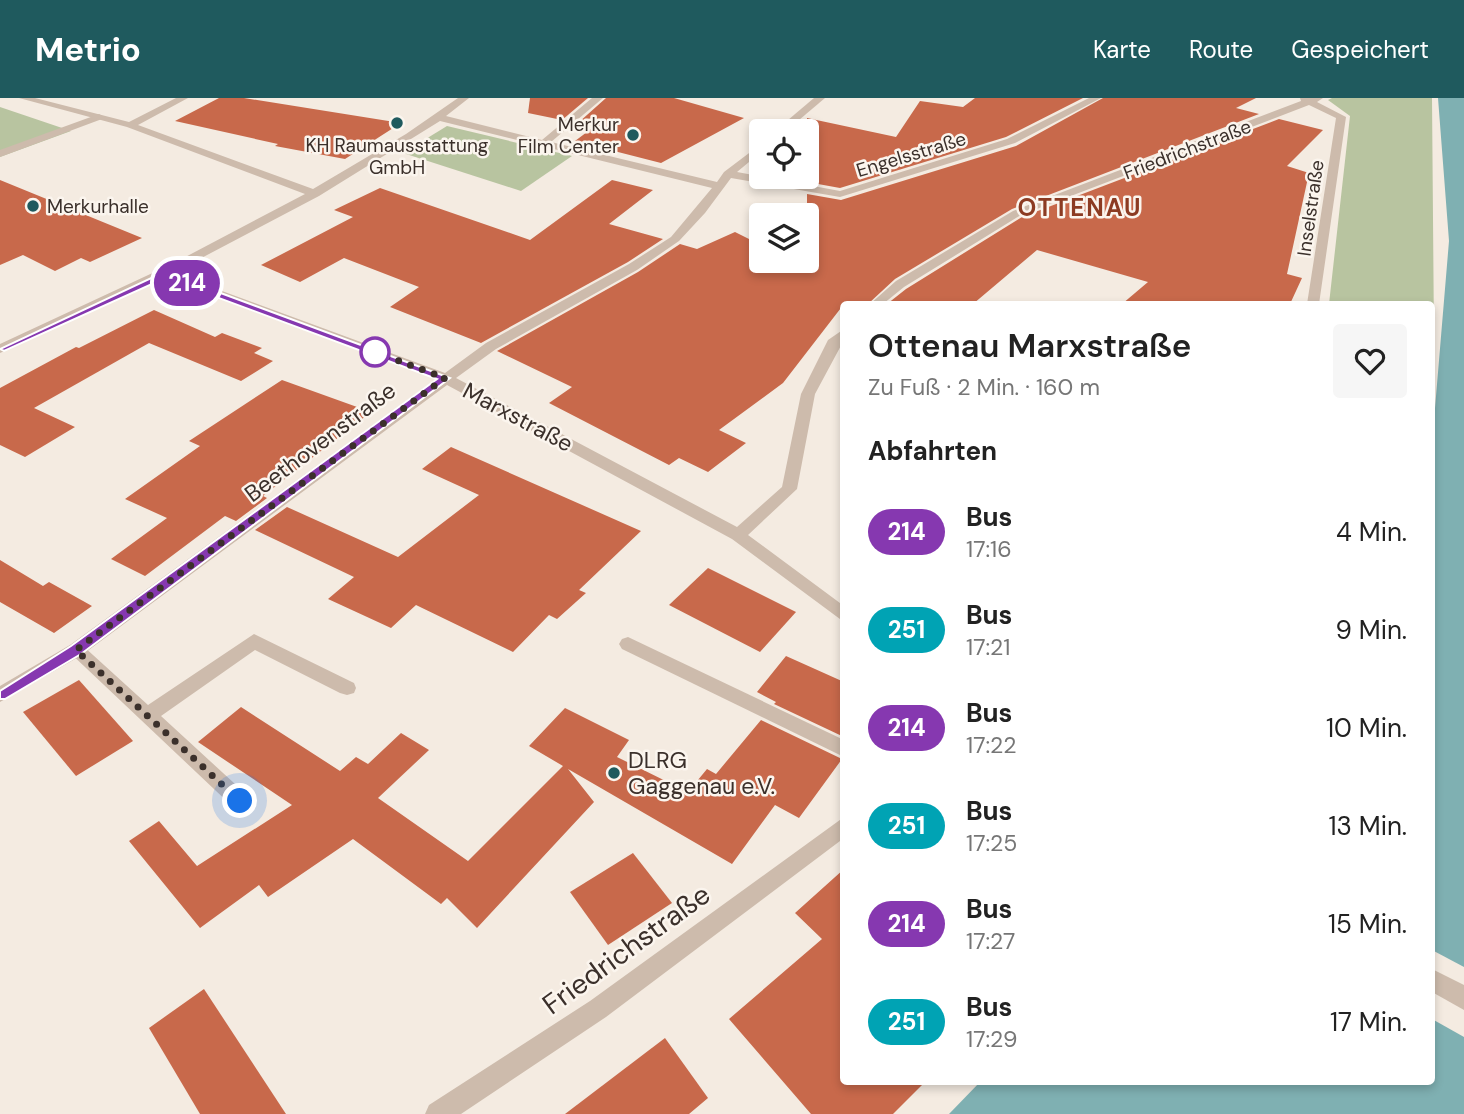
<!DOCTYPE html>
<html lang="de">
<head>
<meta charset="utf-8">
<style>
  :root { --surface:#fff; --page:#f6f6f6; --text:#222; --muted:#767676; --accent:#1f5a5e }
  body { margin:0; font-family:"DM Sans",sans-serif; background:var(--page); color:var(--text); height:100vh; display:flex; flex-direction:column; font-size:26px; white-space:nowrap }
  * { box-sizing:border-box; margin:0 }
  p { font-size:23px; color:var(--muted) }
  .icon { flex:none; width:38px; height:38px; fill:none; stroke:currentColor; stroke-width:2; stroke-linecap:round; stroke-linejoin:round }
  .map { position:relative; flex:1; overflow:hidden }
  .side { position:absolute; left:840px; top:203px; width:595px; height:784px; display:flex; flex-direction:column; background:var(--surface); border-radius:7px; box-shadow:0 4px 10px #0003 }
  .side>* { flex:none }
  .badge { padding:0 14px; border-radius:23px; font-size:24px; line-height:46px }
  .tools { position:absolute; left:749px; top:21px; display:grid; gap:14px }
  .tools a { display:grid; place-items:center; width:70px; height:70px; border-radius:7px; background:var(--surface); box-shadow:0 4px 10px #0003; font-size:35px }
  .you { position:absolute; width:35px; height:35px; margin:-18px; border:5px solid #fff; border-radius:50%; background:#1a73e8; box-shadow:0 0 0 10px #1a73e833 }
  .map>.badge { position:absolute; translate:-50% -50%; box-shadow:0 0 0 4px #fff }
  h2 { padding:0 28px; font-size:26px; line-height:63px }
  .round { display:grid; place-items:center; flex:none; width:74px; height:74px; border-radius:7px; background:var(--page) }
  .headline { display:flex; align-items:center; justify-content:space-between; height:119px; padding:0 28px }
  h1 { font-size:33px; font-weight:600; line-height:52px }
  ul { padding:0; list-style:none }
  li { display:flex; align-items:center; gap:21px; height:98px; padding:0 28px }
  li div { flex:1 }
  li b { display:block; font-size:26px }
  li em { font-style:normal }
  li .badge { min-width:77px; font-weight:700; text-align:center }
  header { display:flex; align-items:center; gap:42px; box-sizing:border-box; height:98px; padding:0 35px; background:var(--accent); color:#fff }
  header strong { font-size:33px }
  nav { display:flex; gap:38px; margin-inline-start:auto; font-size:24px }
  .map>svg:first-child { display:block }
  .green { fill:#b8c4a0 }
  .water { fill:#7fb0b2 }
  .pier { fill:#f4ebe1 }
  .building { fill:#c8694b }
  .lines { fill:none; stroke-linecap:round; stroke-linejoin:round }
  .lane { fill:#cdbbac; fill-rule:evenodd }
  .street { fill:#cdbbac; fill-rule:evenodd }
  .line { fill:#8638b0; stroke:#fff; stroke-width:2 }
  .walk { stroke:#3b302b; stroke-width:7; stroke-dasharray:0 12.6 }
  .poi-dot { fill:#1f5a5e; stroke:#fbf5ee; stroke-width:2.5 }
  .stop-dot { fill:#fff; stroke:#8638b0; stroke-width:3.5 }
  .labels { text-anchor:middle; stroke-width:5; stroke-linejoin:round; paint-order:stroke }
  .far-poi-label { font-size:19px; fill:#3b302b; stroke:#fbf5ee; text-anchor:end }
  .far-street-label { font-size:19px; fill:#3b302b; stroke:#fbf5ee }
  .street-label { font-size:23px; fill:#3b302b; stroke:#fbf5ee }
  .poi-label { font-size:23px; fill:#3b302b; stroke:#fbf5ee; text-anchor:start }
  .far-district-label { font-size:24px; font-weight:bold; letter-spacing:2px; fill:#8c3b22; stroke:#fbf5ee }
  .near-street-label { font-size:28px; fill:#3b302b; stroke:#fbf5ee }
</style>
</head>
<body>
<header>
<strong>Metrio</strong>
<nav><a>Karte</a><a>Route</a><a>Gespeichert</a></nav>
</header>
<div class="map">
<svg width="1464" height="1016" viewBox="0 0 1464 1016">
  <rect width="100%" height="100%" fill="#f4ebe1"/>
  <g class="green">
    <path d="M1332,0H1432L1434,240L1432,263V206H1329L1350,18L1328,2Z"/>
    <path d="M0,9L71,33L0,59Z"/>
    <path d="M447,28L572,58L521,93L403,55Z"/>
  </g>
  <path class="water" d="M1438,0H1464V1016H949L980,984H1432V346L1449,143Z"/>
  <path class="pier" d="M1432,852L1464,869V939L1432,921Z"/>
  <g class="building">
    <path d="M219,0H244L401,25L345,61L275,48L278,46L175,23Z"/>
    <path d="M530,0H588L562,22L528,15Z"/>
    <path d="M606,0H674L744,20L661,65L575,43L595,28L578,25Z"/>
    <path d="M975,0H1083L1006,39L840,90L807,84V20L896,39L920,3L963,9Z"/>
    <path d="M1103,0H1256L1236,10L1259,16L1012,111L895,181L868,206H844L783,285L719,332L746,345L708,374L679,360L669,367L549,305L572,289L497,253L638,174L680,146L697,151L735,134L761,147V163H792L807,170V96L841,102L1016,48Z"/>
    <path d="M1279,21L1323,32L1287,68L1309,75L1287,176L1302,180L1290,206H1122L1148,184L1037,152L973,206H887L906,191L1022,119Z"/>
    <path d="M0,82L142,140L90,164L81,160L55,173L23,157L0,167Z"/>
    <path d="M612,82L653,92L609,126L663,141L628,164L481,245L390,209L419,189L344,160L300,184L261,167L353,119L334,112L380,90L530,142Z"/>
    <path d="M154,212L215,239L222,235L262,250L254,255L273,263L241,283L149,245L34,310L75,329L25,359L0,347V290L76,249L79,250Z"/>
    <path d="M282,282L371,314L263,398L267,400L236,423L225,418L145,478L111,461L167,420L125,401L200,348L189,343Z"/>
    <path d="M451,349L641,433L579,492L586,495L557,521L549,517L513,554L416,507L391,530L328,501L354,479L255,432L287,409L398,459L479,397L422,371Z"/>
    <path d="M0,462L43,488L49,484L92,508L54,535L0,504Z"/>
    <path d="M708,470L796,514L760,554L669,507Z"/>
    <path d="M786,558L844,584V639L774,606L776,604L757,594Z"/>
    <path d="M79,582L133,643L76,678L23,614Z"/>
    <path d="M241,609L340,673L356,659L368,666L401,635L429,652L378,700L468,763L563,668L529,648L565,610L629,642L617,659L688,694L707,671L716,676L761,622L842,661L799,720L775,707L732,766L568,671L594,704L477,830L447,800L441,806L353,741L268,799L259,787L200,830L129,743L159,723L197,768L292,707L198,644Z"/>
    <path d="M633,755L672,805L608,847L570,794Z"/>
    <path d="M844,771V984H925L893,1016H811L729,921L822,841L795,815Z"/>
    <path d="M204,891L286,1016H200L149,930Z"/>
    <path d="M665,940L708,1000L689,1016H565Z"/>
  </g>
  <g class="lines">
    <g class="lane">
      <path d="M99,16L104,19L102,21L0,59V52Z"/>
      <path d="M254,536L354,585L356,590L354,595L347,597L340,595L255,552L161,618L247,697L250,703L247,709L240,712L233,709L67,552L70,547H82L148,607Z"/>
      <path d="M628,539L844,642V659L622,551L619,546L622,541Z"/>
    </g>
    <g class="street">
      <path d="M19,0H35L129,24L176,0H188L138,27L313,91L406,36L458,0H469L446,18L542,42L592,0H603L551,44L717,84L724,74L761,46V54L737,74L840,93L1007,41L1089,0H1101L1015,45L840,99L731,80L705,115L679,143L637,172L496,251L456,280L737,429L782,389L801,296L828,242L844,231V242L815,296L797,391L748,437L844,508V524L732,441L447,287L82,557L0,604V588L70,547L436,281L164,180L0,255V246L174,165L305,96L127,29ZM440,23L712,90L671,139L629,166L486,245L445,275L173,175L319,98Z"/>
      <path d="M814,0H825L786,33H775Z"/>
      <path d="M1300,0H1323L1317,4L1346,19L1319,206H1307L1336,20L1309,7L1021,117L904,189L883,206H870L896,183L1013,113L1301,3Z"/>
      <path d="M844,719V740L606,919L461,1016H425L429,1007L590,903Z"/>
      <path d="M1432,871L1464,887V912L1432,894Z"/>
    </g>
  </g>
  <path class="line" d="M164,174L450,280L81,556L5,601H0V593L71,548L437,281L165,180L4,253L0,251Z"/>
  <g class="lines">
    <path class="walk" d="M240,703L76,552L445,280L375,254"/>
  </g>
  <g class="poi-dot">
    <circle cx="397" cy="25" r="7"/>
    <circle cx="633" cy="37" r="7"/>
    <circle cx="33" cy="108" r="7"/>
    <circle cx="614" cy="675" r="7"/>
  </g>
  <circle class="stop-dot" cx="375" cy="254" r="14"/>
  <g class="labels">
    <g class="far-poi-label">
      <text x="619" y="33">Merkur<tspan x="619" dy="22">Film Center</tspan></text>
      <text x="397" y="54" text-anchor="middle">KH Raumausstattung<tspan x="397" dy="22">GmbH</tspan></text>
      <text x="47" y="115" text-anchor="start">Merkurhalle</text>
    </g>
    <g class="far-street-label">
      <text transform="translate(1187 51) rotate(-21)" y="7">Friedrichstraße</text>
      <text transform="translate(911 56) rotate(-17)" y="7">Engelsstraße</text>
      <text transform="translate(1310 110) rotate(-82)" y="7">Inselstraße</text>
    </g>
    <g class="street-label">
      <text transform="translate(518 319) rotate(28)" y="8">Marxstraße</text>
      <text transform="translate(320 344) rotate(-37)" y="8">Beethovenstraße</text>
    </g>
    <g class="poi-label">
      <text x="628" y="670">DLRG<tspan x="628" dy="26">Gaggenau e.V.</tspan></text>
    </g>
    <g class="far-district-label">
      <text x="1080" y="118">OTTENAU</text>
    </g>
    <g class="near-street-label">
      <text transform="translate(626 851) rotate(-36)" y="10">Friedrichstraße</text>
    </g>
  </g>
</svg>
<div class="tools">
<a><svg class="icon" aria-label="locate" viewBox="0 0 24 24"><circle cx="12" cy="12" r="6"/><path d="M12 2v4M12 18v4M2 12h4M18 12h4"/></svg></a>
<a><svg class="icon" aria-label="layers" viewBox="0 0 24 24"><path d="M12 4l9 5-9 5-9-5zM3 14l9 5 9-5"/></svg></a>
</div>
<div class="you" style="left:240px;top:703px"></div>
<b class="badge" style="left:187px;top:185px;background:#8638b0;color:#fff">214</b>
<section class="side">
<div class="headline"><div><h1>Ottenau Marxstraße</h1><p>Zu Fuß · 2 Min. · 160 m</p></div><a class="round"><svg class="icon" aria-label="heart" viewBox="0 0 24 24"><path d="M12 20l-8-8c-3-5 5-10 8-4 3-6 11-1 8 4z"/></svg></a></div>
<h2>Abfahrten</h2>
<ul>
<li><span class="badge" style="background:#8638b0;color:#fff">214</span><div><b>Bus</b><p>17:16</p></div><em>4 Min.</em></li>
<li><span class="badge" style="background:#00a3b4;color:#fff">251</span><div><b>Bus</b><p>17:21</p></div><em>9 Min.</em></li>
<li><span class="badge" style="background:#8638b0;color:#fff">214</span><div><b>Bus</b><p>17:22</p></div><em>10 Min.</em></li>
<li><span class="badge" style="background:#00a3b4;color:#fff">251</span><div><b>Bus</b><p>17:25</p></div><em>13 Min.</em></li>
<li><span class="badge" style="background:#8638b0;color:#fff">214</span><div><b>Bus</b><p>17:27</p></div><em>15 Min.</em></li>
<li><span class="badge" style="background:#00a3b4;color:#fff">251</span><div><b>Bus</b><p>17:29</p></div><em>17 Min.</em></li>
</ul>
</section>
</div>
</body>
</html>
